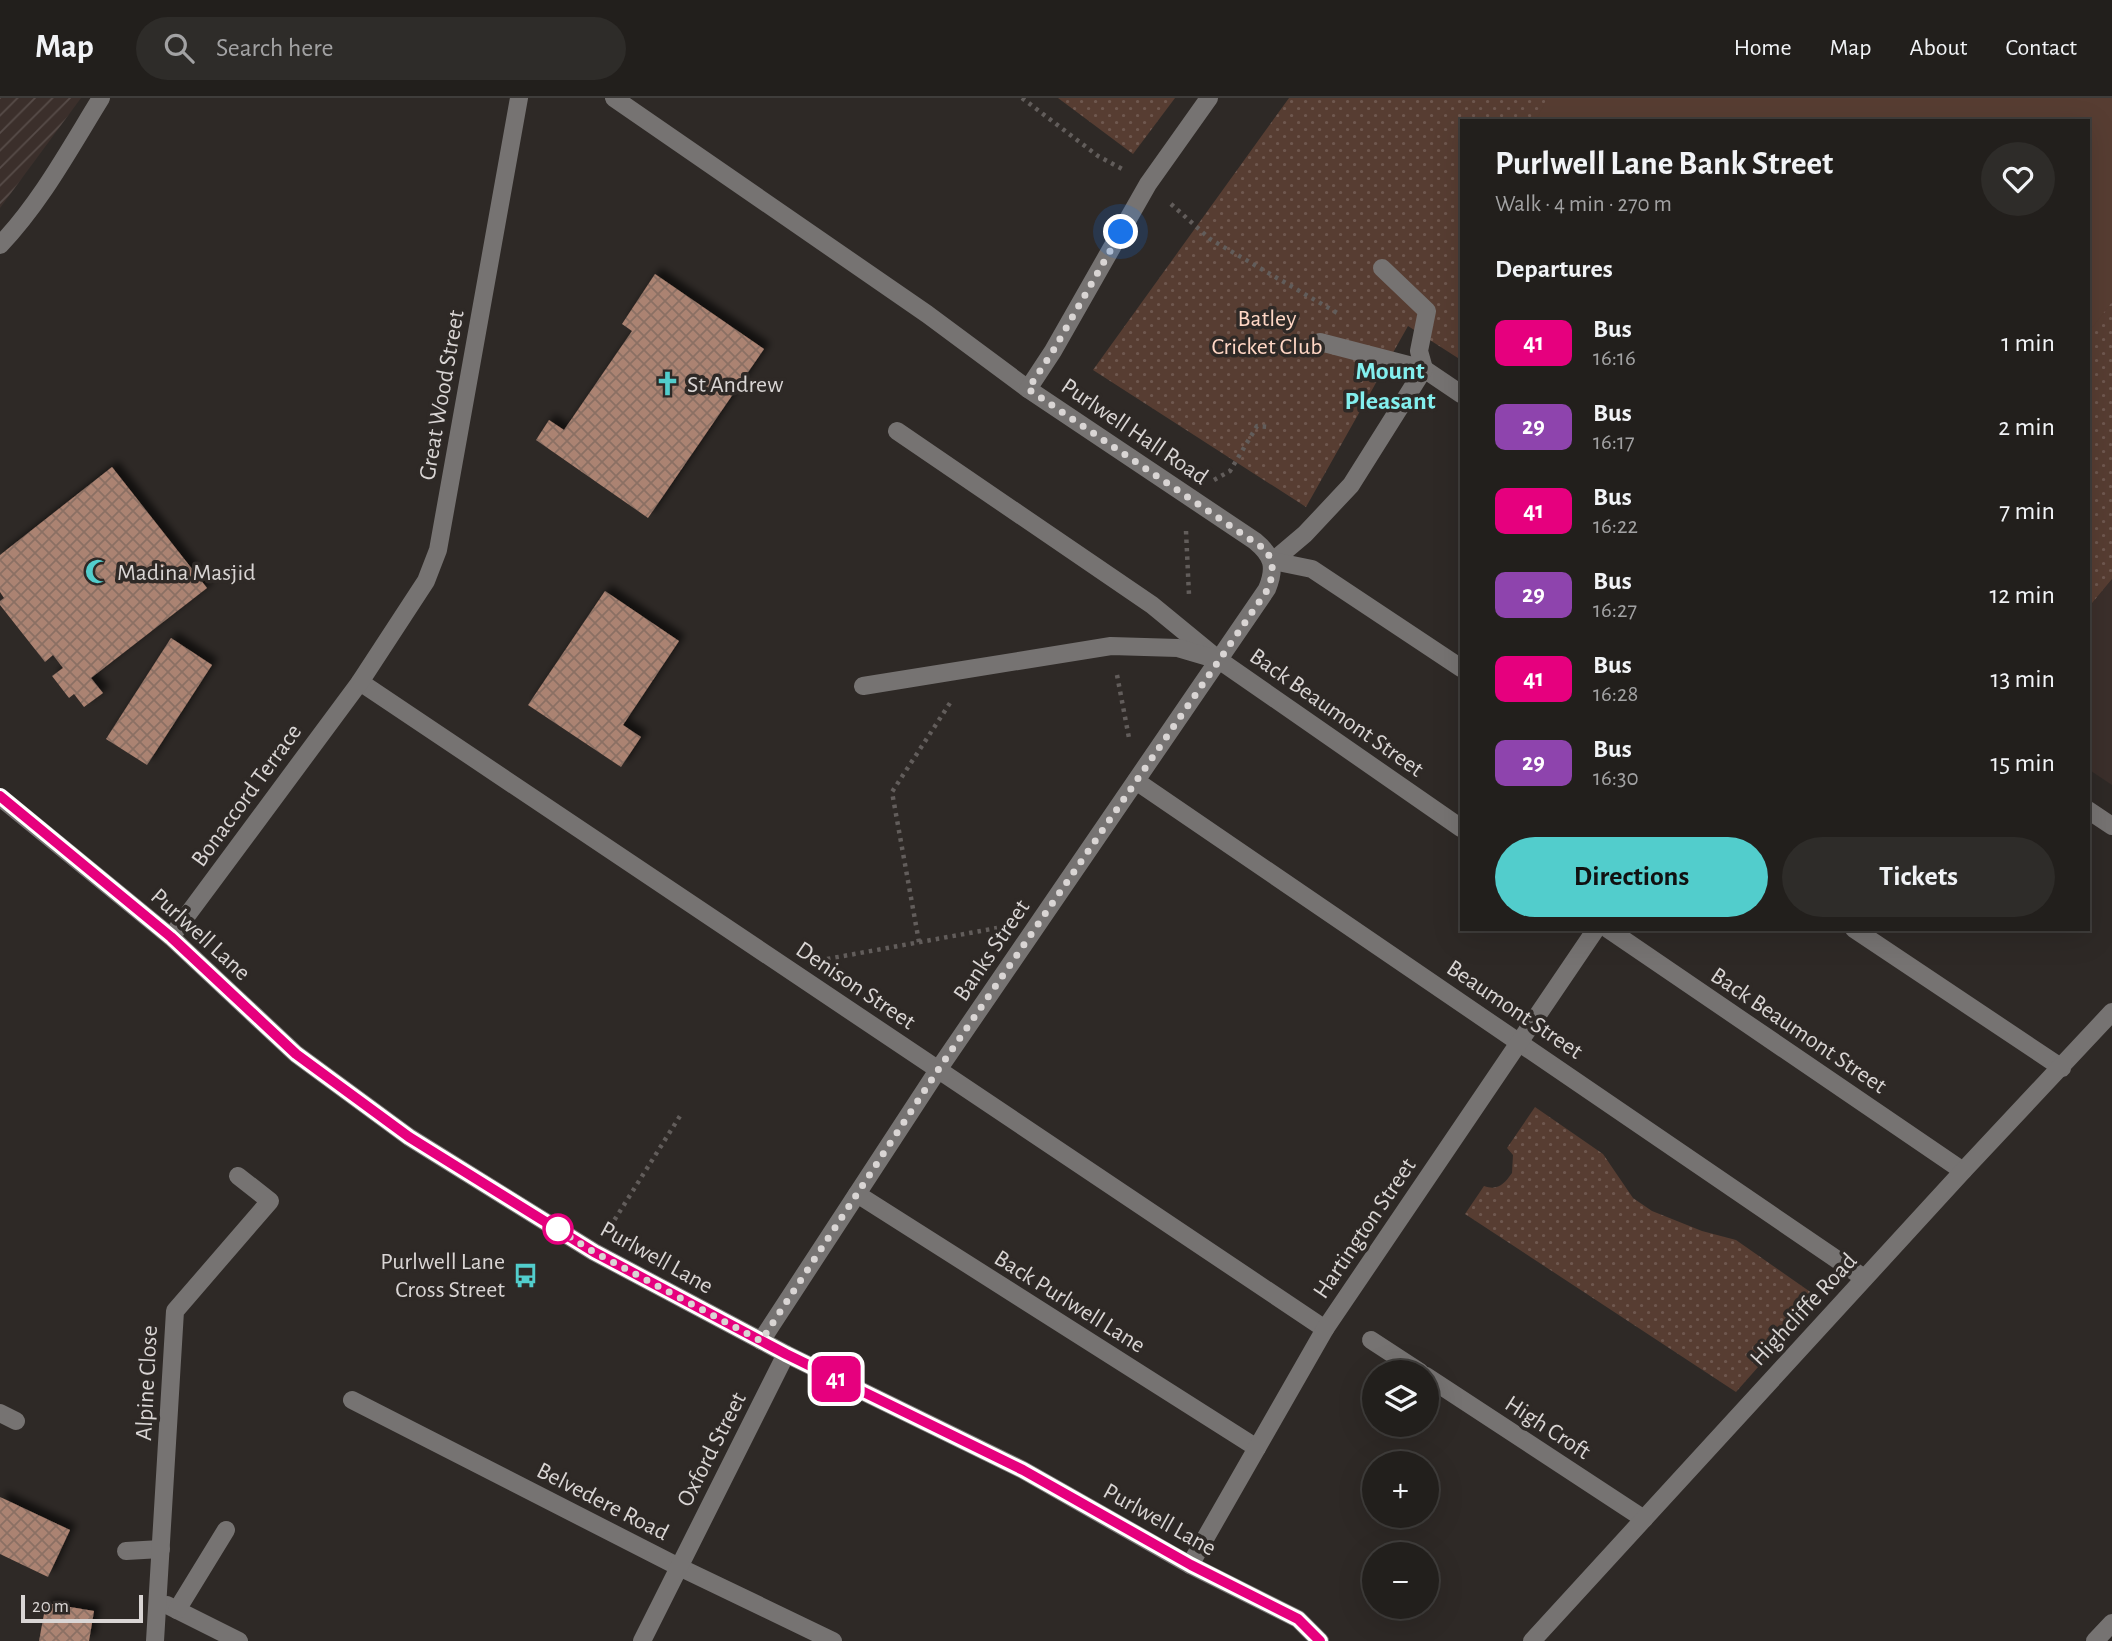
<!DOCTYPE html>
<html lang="en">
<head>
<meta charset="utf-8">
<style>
  :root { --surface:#221f1c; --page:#2e2c29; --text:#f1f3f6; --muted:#a2a2a3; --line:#3f3d3b; --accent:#52cdcc }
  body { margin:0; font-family:"Alegreya Sans",sans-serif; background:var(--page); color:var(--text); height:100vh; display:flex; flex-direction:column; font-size:26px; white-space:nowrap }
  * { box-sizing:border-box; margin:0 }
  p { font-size:23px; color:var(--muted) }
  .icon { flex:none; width:38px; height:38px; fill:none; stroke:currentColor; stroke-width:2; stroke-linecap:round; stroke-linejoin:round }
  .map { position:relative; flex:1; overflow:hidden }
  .sheet { position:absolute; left:1460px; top:21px; width:630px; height:812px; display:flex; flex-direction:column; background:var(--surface); border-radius:0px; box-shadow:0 7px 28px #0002,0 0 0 2px var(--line) }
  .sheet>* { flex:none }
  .badge { padding:0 14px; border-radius:10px; font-size:24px; line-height:46px }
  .controls { position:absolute; left:1362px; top:1262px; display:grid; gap:14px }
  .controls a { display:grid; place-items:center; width:77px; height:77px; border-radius:50%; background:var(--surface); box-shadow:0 7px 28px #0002,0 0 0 2px var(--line); font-size:35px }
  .scale { position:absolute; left:21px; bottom:18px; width:122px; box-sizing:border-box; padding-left:7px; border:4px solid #d9d5d4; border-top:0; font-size:19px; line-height:24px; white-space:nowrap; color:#d9d5d4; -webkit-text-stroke:5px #2e2926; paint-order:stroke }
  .you { position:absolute; width:35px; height:35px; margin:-18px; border:5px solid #fff; border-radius:50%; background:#1a73e8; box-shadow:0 0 0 10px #1a73e833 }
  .map>.badge { position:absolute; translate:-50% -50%; box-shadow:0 0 0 4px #fff }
  h2 { padding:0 35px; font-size:26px; line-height:63px }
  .round { display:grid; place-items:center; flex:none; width:74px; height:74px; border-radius:37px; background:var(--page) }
  .head { display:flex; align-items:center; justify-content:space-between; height:119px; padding:0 35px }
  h1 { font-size:33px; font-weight:700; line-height:52px }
  .action { display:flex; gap:14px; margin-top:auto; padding:14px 35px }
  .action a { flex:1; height:80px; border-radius:42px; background:var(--accent); color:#111; font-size:28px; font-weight:700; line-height:80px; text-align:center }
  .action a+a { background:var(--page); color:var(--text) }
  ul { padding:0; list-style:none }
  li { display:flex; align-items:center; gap:21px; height:84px; padding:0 35px }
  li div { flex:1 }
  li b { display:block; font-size:26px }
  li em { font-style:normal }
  li .badge { min-width:77px; font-weight:700; text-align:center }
  header { display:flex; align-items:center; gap:42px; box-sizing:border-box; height:98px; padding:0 35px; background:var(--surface); border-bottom:2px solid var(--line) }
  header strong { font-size:33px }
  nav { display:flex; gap:38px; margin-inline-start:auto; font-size:24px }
  .search { width:490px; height:63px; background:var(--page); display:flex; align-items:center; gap:18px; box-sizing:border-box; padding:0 24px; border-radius:38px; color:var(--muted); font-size:26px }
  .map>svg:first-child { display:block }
  .built { fill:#3b2f2b }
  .industrial { fill:url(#industrial-furrows) }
  .park { fill:url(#park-dots) }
  .garden { fill:#573d32 }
  .building { fill:url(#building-cross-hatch); filter:url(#shadow) }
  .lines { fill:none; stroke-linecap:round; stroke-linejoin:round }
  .path { stroke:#625d5b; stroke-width:4.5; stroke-dasharray:3.5 5; stroke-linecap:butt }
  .minor { stroke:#767372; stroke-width:18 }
  .line-casing { stroke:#fff; stroke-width:16 }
  .line { stroke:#e6007e; stroke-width:10 }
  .walk { stroke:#d9d5d4; stroke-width:7; stroke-dasharray:0 12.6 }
  .stop-dot { fill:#fff; stroke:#e6007e; stroke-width:3.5 }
  .labels { text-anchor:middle; stroke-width:7; stroke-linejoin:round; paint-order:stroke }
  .park-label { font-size:24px; fill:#ffd7c5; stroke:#2e2926 }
  .poi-label { font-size:24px; fill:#d9d5d4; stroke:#2e2926; text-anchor:start }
  .street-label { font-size:24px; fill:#d9d5d4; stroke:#2e2926 }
  .neighbourhood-label { font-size:26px; font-weight:bold; fill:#83efee; stroke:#2e2926 }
</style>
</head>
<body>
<header>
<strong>Map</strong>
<div class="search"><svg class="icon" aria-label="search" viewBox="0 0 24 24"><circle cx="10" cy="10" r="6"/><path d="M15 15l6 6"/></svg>Search here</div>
<nav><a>Home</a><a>Map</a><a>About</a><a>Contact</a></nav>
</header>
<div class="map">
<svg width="2112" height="1543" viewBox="0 0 2112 1543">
  <defs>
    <pattern id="industrial-furrows" width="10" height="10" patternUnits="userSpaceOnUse" patternTransform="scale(1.75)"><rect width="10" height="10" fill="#3b2f2b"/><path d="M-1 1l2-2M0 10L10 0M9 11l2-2" fill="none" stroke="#574c49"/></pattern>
    <pattern id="park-dots" width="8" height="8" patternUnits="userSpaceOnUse" patternTransform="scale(1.75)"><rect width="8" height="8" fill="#573d32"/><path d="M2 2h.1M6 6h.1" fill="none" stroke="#6f584f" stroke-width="1.8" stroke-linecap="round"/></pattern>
    <pattern id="building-cross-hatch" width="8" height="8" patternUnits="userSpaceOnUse" patternTransform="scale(1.75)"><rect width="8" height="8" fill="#ab8372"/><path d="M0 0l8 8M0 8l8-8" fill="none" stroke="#8b6f63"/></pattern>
    <filter id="shadow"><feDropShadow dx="6" dy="-6" stdDeviation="3.5" flood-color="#0009"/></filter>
  </defs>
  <rect width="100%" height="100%" fill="#2e2926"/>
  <path class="built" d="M2112,481V687L2088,671V510Z"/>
  <path class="industrial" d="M0,0H81L0,110Z"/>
  <g class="park">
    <path d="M1058,0H1175L1133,56Z"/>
    <path d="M1289,0H2112V481L2088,510V23H1461V262L1408,228L1306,409L1093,272Z"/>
    <path d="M1535,1009L1603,1056L1633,1100L1652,1113L1702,1133L1736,1142L1819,1200L1736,1294L1465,1116L1484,1088C1498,1093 1504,1086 1512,1075L1513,1057L1507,1050Z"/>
  </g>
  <path class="garden" d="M1547,0H2112V204L2088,235V23H1536Z"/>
  <g class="building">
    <path d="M655,176L764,251L648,420L536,342L549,322L564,332L632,233L622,226Z"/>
    <path d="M112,369L207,490L91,580L103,595L84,609L74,596L69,600L52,578L63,570L53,557L45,564L0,507V503L4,500L0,494V457Z"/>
    <path d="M605,493L679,543L623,627L641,639L621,669L528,607Z"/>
    <path d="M171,540L212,567L147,667L106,641Z"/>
    <path d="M0,1399L70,1432L48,1479L0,1456Z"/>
    <path d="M46,1505L94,1513L89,1543H39Z"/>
  </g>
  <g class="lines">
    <g class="path">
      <path d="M1022,0L1098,58L1124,72"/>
      <path d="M1171,106L1210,141L1339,216"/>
      <path d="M1214,382L1230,373L1257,328L1270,329"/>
      <path d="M1186,433L1189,497"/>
      <path d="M1117,577L1129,640"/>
      <path d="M919,844L892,694L950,605"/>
      <path d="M827,861L997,830"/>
      <path d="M610,1129L680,1018"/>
    </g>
    <g class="minor">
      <path d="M614,0L927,216L1028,291L1255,443C1273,458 1276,469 1267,491L938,972L761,1243"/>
      <path d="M0,147C41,104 70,50 101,0"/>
      <path d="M1320,244L1424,271L1461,296"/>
      <path d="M1028,291L1053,253L1148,86L1209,0"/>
      <path d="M897,333L1152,507L1219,562L1461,730"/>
      <path d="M1273,463L1305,436L1351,387L1424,271L1419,253L1427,213L1382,170"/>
      <path d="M1273,463L1312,471L1461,570"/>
      <path d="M360,584L1325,1231"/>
      <path d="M863,588L1111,548L1178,550L1212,560"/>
      <path d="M1136,683L1864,1180"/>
      <path d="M0,699L171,839L296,956L409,1039L594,1154L786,1256L1023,1372L1190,1467L1298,1521L1320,1543"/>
      <path d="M2088,712L2112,728"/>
      <path d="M1608,831L1963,1073"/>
      <path d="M1854,831L2062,970"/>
      <path d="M171,839L360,584L426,483L438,452L519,0"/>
      <path d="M857,1096L1257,1350"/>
      <path d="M1371,1242L1420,1274"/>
      <path d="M1426,1278L1644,1421"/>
      <path d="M352,1302L679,1469L833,1543"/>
      <path d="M0,1315L16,1323"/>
      <path d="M126,1453L161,1451"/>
      <path d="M1190,1467L1325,1231L1596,831"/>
      <path d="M167,1507L239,1543"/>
      <path d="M177,1512L226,1432"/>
      <path d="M155,1543L175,1213L270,1103L238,1078"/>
      <path d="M642,1543L786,1256"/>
      <path d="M1532,1543L1963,1073L2112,914"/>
      <path d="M2095,1543L2112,1525"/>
    </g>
  </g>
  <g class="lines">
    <defs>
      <path id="line" d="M0,698L171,839L296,956L409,1039L594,1154L786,1256L1023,1372L1191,1467L1298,1521L1320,1543"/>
    </defs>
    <use href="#line" class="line-casing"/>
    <use href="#line" class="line"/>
    <path class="walk" d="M558,1131L548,1125L594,1154L761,1243L938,972L1268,491C1273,476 1275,467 1266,452L1028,291L1053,253L1121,134"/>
  </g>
  <defs>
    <symbol id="church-bare" viewBox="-9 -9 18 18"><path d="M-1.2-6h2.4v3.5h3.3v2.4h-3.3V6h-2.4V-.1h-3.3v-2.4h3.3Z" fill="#52cdcc" stroke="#2e2926" stroke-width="2.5" paint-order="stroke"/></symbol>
    <symbol id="mosque-bare" viewBox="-9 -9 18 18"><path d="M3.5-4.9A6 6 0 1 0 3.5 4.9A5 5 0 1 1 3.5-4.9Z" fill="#52cdcc" stroke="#2e2926" stroke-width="2.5" paint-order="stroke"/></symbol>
    <symbol id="bus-bare" viewBox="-9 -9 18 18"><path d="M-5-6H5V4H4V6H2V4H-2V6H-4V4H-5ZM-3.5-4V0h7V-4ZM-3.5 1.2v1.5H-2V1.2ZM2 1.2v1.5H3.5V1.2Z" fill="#52cdcc" stroke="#2e2926" stroke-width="2.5" paint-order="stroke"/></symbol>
  </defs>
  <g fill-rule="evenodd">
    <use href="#church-bare" x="650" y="268" width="35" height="35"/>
    <use href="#mosque-bare" x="80" y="456" width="35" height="35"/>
    <use href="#bus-bare" x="508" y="1160" width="35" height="35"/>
  </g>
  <circle class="stop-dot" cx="558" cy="1131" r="14"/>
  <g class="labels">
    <g class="park-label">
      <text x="1267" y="228">Batley<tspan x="1267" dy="28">Cricket Club</tspan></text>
    </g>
    <g class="poi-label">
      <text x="687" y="294">St Andrew</text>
      <text x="117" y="482">Madina Masjid</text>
      <text x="505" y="1171" text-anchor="end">Purlwell Lane<tspan x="505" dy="28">Cross Street</tspan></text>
    </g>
    <g class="street-label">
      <text transform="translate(441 297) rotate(-80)" y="8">Great Wood Street</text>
      <text transform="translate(1135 333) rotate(34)" y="8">Purlwell Hall Road</text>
      <text transform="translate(1337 614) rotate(35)" y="8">Back Beaumont Street</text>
      <text transform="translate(246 697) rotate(-54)" y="8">Bonaccord Terrace</text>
      <text transform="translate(201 836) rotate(42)" y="8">Purlwell Lane</text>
      <text transform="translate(991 852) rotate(-56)" y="8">Banks Street</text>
      <text transform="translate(856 887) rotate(34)" y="8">Denison Street</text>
      <text transform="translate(1515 911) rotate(34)" y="8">Beaumont Street</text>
      <text transform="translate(1799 932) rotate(34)" y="8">Back Beaumont Street</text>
      <text transform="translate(1364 1130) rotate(-56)" y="8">Hartington Street</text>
      <text transform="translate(657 1159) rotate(29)" y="8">Purlwell Lane</text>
      <text transform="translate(1070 1203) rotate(32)" y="8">Back Purlwell Lane</text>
      <text transform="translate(1803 1211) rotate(-47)" y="8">Highcliffe Road</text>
      <text transform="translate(146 1285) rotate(-87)" y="8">Alpine Close</text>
      <text transform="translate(1548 1329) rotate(33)" y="8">High Croft</text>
      <text transform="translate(711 1351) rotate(-63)" y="8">Oxford Street</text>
      <text transform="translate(603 1403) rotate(27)" y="8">Belvedere Road</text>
      <text transform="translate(1160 1421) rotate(29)" y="8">Purlwell Lane</text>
    </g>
    <g class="neighbourhood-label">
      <text x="1390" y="281">Mount<tspan x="1390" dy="30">Pleasant</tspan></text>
    </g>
  </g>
</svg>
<div class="controls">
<a><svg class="icon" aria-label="layers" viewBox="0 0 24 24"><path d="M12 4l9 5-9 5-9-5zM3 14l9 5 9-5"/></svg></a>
<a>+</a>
<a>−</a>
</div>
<div class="scale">20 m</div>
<div class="you" style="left:1121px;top:134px"></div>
<b class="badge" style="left:836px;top:1281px;background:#e6007e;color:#fff">41</b>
<section class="sheet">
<div class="head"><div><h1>Purlwell Lane Bank Street</h1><p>Walk · 4 min · 270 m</p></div><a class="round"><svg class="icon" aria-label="heart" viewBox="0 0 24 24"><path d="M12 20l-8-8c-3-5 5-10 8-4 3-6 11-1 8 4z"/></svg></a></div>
<h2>Departures</h2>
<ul>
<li><span class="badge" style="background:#e6007e;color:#fff">41</span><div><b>Bus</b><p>16:16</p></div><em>1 min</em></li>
<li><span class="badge" style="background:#8e44ad;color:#fff">29</span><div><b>Bus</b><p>16:17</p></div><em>2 min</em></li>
<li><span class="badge" style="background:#e6007e;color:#fff">41</span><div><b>Bus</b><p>16:22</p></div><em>7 min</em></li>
<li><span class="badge" style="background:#8e44ad;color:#fff">29</span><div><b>Bus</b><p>16:27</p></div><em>12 min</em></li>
<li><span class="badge" style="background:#e6007e;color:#fff">41</span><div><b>Bus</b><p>16:28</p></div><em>13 min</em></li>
<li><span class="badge" style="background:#8e44ad;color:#fff">29</span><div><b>Bus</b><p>16:30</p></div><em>15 min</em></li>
</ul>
<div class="action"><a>Directions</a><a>Tickets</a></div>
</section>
</div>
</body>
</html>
